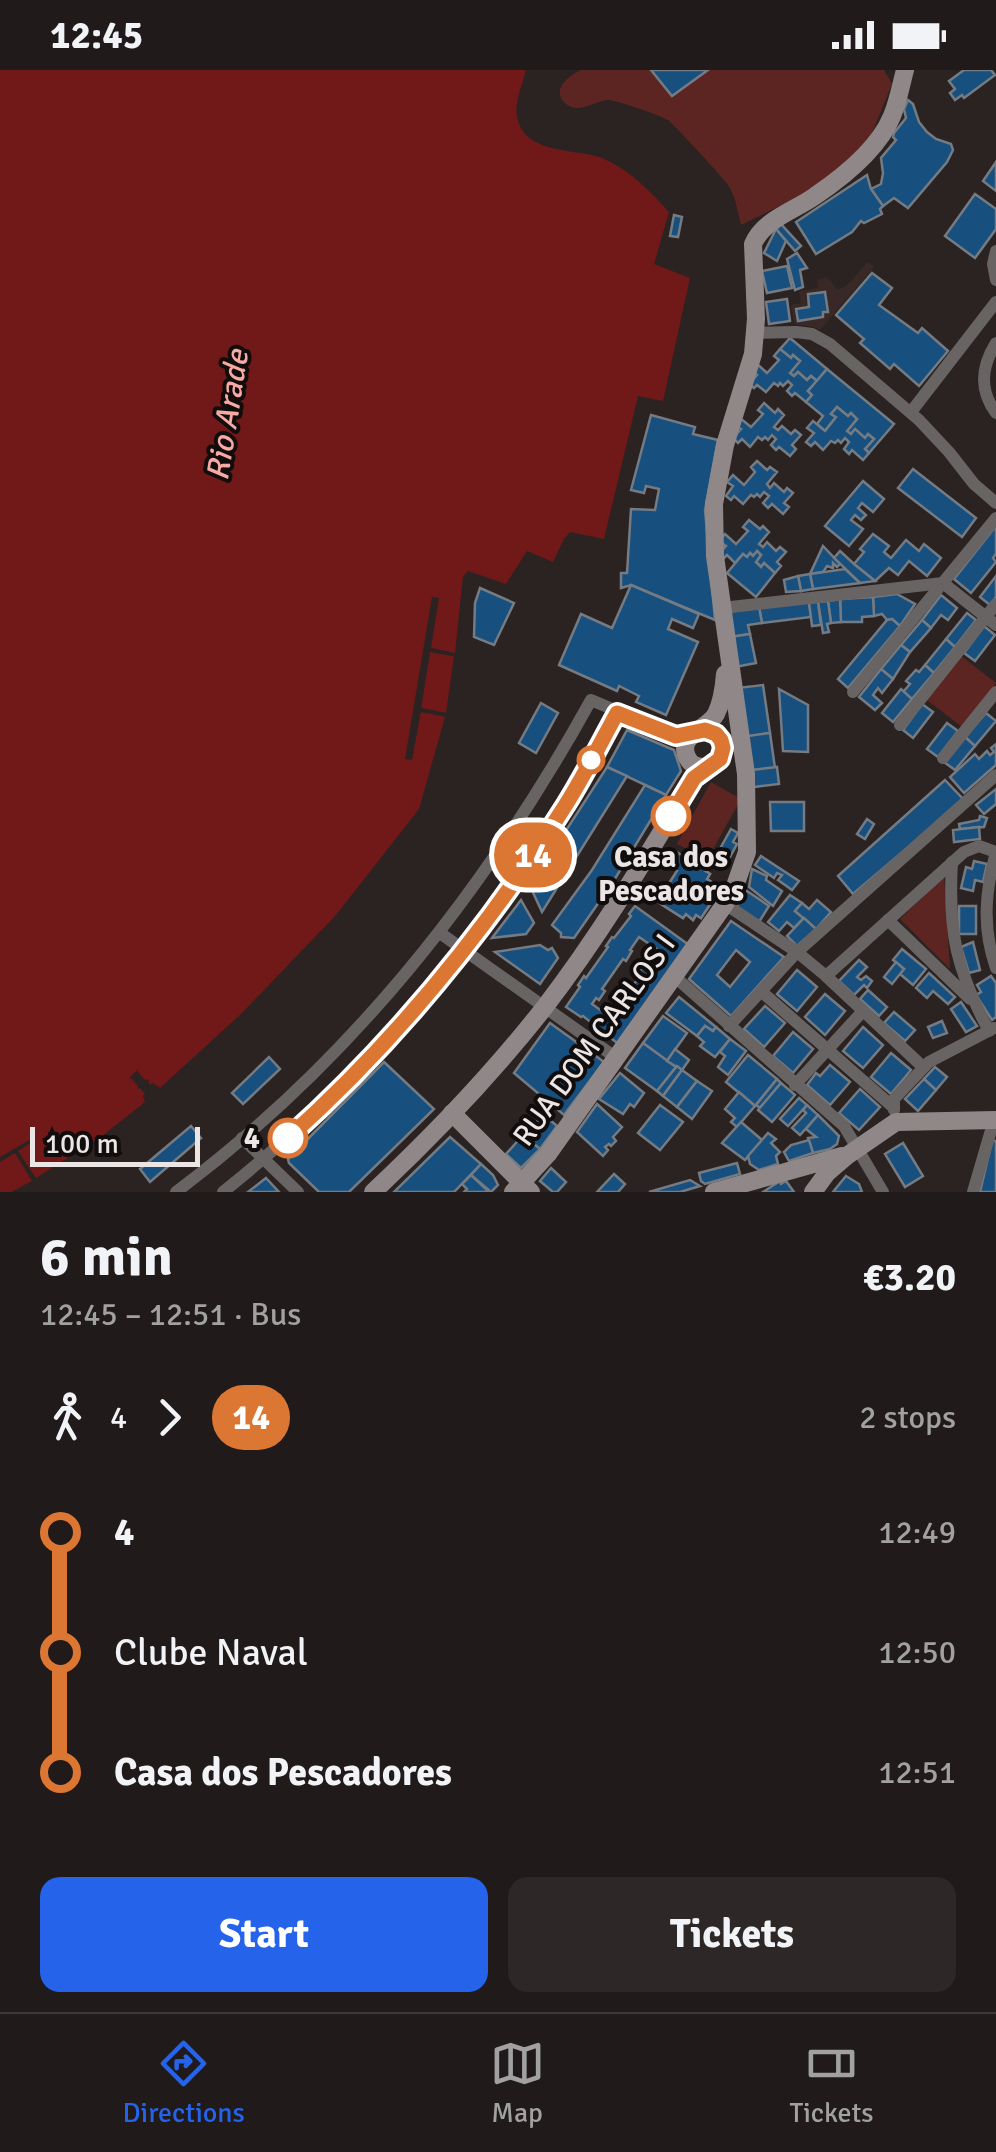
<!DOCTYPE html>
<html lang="en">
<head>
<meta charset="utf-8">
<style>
  :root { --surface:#201a1a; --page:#2d2727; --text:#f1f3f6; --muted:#a2a1a2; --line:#3d3839; --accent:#2563eb }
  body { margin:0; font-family:Signika,sans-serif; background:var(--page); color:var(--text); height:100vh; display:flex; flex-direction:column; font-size:38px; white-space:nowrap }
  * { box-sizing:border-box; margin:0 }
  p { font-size:32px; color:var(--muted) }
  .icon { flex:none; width:55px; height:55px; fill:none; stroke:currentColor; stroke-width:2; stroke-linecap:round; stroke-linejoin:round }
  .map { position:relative; height:1122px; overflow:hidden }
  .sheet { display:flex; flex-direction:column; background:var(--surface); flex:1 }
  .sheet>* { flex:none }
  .badge { padding:0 20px; border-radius:32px; font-size:35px; line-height:65px }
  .scale { position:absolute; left:30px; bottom:25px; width:170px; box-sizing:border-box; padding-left:10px; border:5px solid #ebe6e5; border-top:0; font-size:28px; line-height:35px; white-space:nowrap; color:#ebe6e5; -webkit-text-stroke:8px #110d0d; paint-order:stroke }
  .map>.badge { position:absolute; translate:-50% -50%; box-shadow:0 0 0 5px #fff }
  .legs { display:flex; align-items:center; gap:15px; height:110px; padding:0 40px; font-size:32px }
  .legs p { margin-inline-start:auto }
  .head { display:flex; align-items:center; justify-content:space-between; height:170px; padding:0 40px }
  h1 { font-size:55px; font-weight:800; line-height:75px }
  .cta { display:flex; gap:20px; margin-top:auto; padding:20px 40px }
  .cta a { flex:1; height:115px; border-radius:20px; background:var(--accent); color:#fff; font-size:40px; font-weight:800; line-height:115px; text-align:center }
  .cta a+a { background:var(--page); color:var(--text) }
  ul { padding:0 40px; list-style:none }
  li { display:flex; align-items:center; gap:35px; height:120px; font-size:38px }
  li i { display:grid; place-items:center; width:15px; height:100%; margin:0 12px; background:currentColor }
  li i::after { content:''; width:25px; height:25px; margin:-12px; border:8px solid; border-radius:50%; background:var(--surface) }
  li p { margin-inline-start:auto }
  li:first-child i { background:linear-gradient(#0000 50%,currentColor 0) }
  li:last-child i { background:linear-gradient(currentColor 50%,#0000 0) }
  .status { display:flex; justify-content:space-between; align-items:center; height:70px; padding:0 50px; background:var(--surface); direction:ltr }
  .status svg { height:28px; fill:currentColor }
  .tab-bar { display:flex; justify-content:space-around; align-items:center; height:140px; border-top:2px solid var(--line); background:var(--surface); font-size:28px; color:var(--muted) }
  .tab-bar a { display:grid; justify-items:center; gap:5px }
  .tab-bar .selected { color:var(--accent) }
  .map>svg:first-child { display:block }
  .built { fill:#382927 }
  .green { fill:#5c2522 }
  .water { fill:#711819 }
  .pier { fill:#2b2322 }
  .building { fill:#174f7f; stroke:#747b82; stroke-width:2.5; fill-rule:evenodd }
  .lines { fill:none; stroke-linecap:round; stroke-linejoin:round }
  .street { stroke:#696464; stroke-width:12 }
  .secondary { stroke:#908888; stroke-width:18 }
  .line-1-casing { stroke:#fff; stroke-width:22 }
  .line-1 { stroke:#dc7633; stroke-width:15 }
  .stop-1-dot { fill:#fff; stroke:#dc7633; stroke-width:5 }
  .labels { text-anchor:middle; stroke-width:8; stroke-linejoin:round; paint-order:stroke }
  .stop-label { font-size:30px; font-weight:bold; fill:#ebe6e5; stroke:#110d0d }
  .street-label { font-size:30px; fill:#ebe6e5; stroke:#110d0d }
  .water-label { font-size:32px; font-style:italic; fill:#f7aaa3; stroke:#110d0d }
</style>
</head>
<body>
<div class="status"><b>12:45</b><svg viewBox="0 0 49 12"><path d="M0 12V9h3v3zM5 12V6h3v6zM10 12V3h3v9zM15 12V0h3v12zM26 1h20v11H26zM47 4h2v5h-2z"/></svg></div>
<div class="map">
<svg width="996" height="1122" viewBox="0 0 996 1122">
  <rect width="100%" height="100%" fill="#2b2322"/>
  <path class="built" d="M868,192L874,197L820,260L814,257L794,254L791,235L801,233L799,221L818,218L817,210L827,207L838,220L846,216Z"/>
  <g class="green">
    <path d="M580,0H884L892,14L868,73L812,120L741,155C738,143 736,129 730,118C727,111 674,55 668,50C659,45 619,31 609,30C596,30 578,45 566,34C550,20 568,7 580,0Z"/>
    <path d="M961,586L996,613L962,657L927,630Z"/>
    <path d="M711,712L741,729L707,790L677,774Z"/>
    <path d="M944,806L950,899L900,849Z"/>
  </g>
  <g class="water">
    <path d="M0,0H526C523,13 514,33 517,46C523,85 575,78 602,88C630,100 649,120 669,142L654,194L690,208L663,331L638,326L604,469L570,462L564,469L553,492L527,481L506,514L468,501L463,506L455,583L431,578L406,688L412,689L421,641L445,647L419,739L336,845L241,944L160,1018L153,1013L150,1015L148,1009L145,1010L138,1002V999L128,1009L131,1008L138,1016L137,1019L140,1018L145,1024L143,1026L145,1032L102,1066L36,1108L18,1081L32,1072L31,1069L0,1087Z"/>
    <path d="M430,581L454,586L446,643L421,638Z"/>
    <path d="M15,1083L32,1111L11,1122H0V1092Z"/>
  </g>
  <path class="pier" d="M432,527L439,528L431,578L458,584V587L430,582L421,638L451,644L450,647L420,642L412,690L405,689Z"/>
  <g class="building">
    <path d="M651,0H708L672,26Z"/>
    <path d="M964,0H991L995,5L964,28L962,25L955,30L950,23L955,19L949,11Z"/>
    <path d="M908,30L913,34L919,52L927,62L936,69L951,74L953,80L947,92L908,138L894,128L883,136L871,119L881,114L883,103L881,88L896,70L893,67L894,63L906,48L904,39Z"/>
    <path d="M996,92V121L983,111Z"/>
    <path d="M867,105L871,119L883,136L880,139L882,144L864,153L861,151L852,162L816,184L796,152Z"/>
    <path d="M975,124L996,139V159L975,188L945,166Z"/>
    <path d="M674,145L682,147L678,167L670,166Z"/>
    <path d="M781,154L801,176L795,181L776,159Z"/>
    <path d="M776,159L786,171L777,191L764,183Z"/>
    <path d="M797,183L807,198L800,200L803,217L795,220L787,189Z"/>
    <path d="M787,196L792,218L767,223L762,201Z"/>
    <path d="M872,203L892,218L879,235L918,263L922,258L948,281L919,316L894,294L890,299L860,273L864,269L836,245Z"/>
    <path d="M825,222L828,242H823V247L798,251L796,239L809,237L808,224Z"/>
    <path d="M787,229L790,251L769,254L766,232Z"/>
    <path d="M790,268L827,299L817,311L811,306L807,310L798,302L794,306L790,303L800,291L793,285L791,288L780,279Z"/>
    <path d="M780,279L791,288L793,285L800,291L790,303L794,306L798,302L807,310L811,306L817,311L808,321L812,325L806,332L795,323L792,326L787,321L792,315L788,311L783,316L780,313L778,316L774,313L766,322L757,315L754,318L749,314L757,305L750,300L756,293L767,303L779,290L774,286Z"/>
    <path d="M827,299L894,354L869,383L865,379L874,369L868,364L865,368L855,359L851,364L847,361L857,349L851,343L848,346L837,337L831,344L836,347L825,361L817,354L823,346L806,332L812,325L808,321Z"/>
    <path d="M764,333L775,343L778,339L784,345L774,357L778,360L782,356L791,364L795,360L801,365L792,375L796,379L790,386L779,377L776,380L771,375L776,369L772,365L768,370L765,367L762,370L758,367L750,377L742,369L738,373L733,368L741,359L734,355L740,348L751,357L763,344L758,340Z"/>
    <path d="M837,337L848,346L851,343L857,349L847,361L851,364L855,359L865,368L868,364L874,369L865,379L869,383L863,390L852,380L849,384L844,379L849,372L845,368L841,373L838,370L835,373L831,371L823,380L815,372L811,376L806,372L814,363L807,358L813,351L825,361L836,347L831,344Z"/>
    <path d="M651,345L695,357L693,364L718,370L705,440L715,550L631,515L621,518V503H627L631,439L655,440L659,419L646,416L644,423L631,420Z"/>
    <path d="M757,391L767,400L770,397L777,402L767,414L770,418L774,413L784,422L787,418L793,423L784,433L789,437L783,444L772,434L768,438L763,433L769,426L764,422L760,427L757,424L754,427L751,425L743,434L734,426L731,430L726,426L733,416L727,412L733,405L744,415L755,402L751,397Z"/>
    <path d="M913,399L976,448L962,467L898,418Z"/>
    <path d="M863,411L884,429L873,442L862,433L858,438L866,445L861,450L855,445L851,450L863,459L849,476L825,456Z"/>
    <path d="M749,450L760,459L763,456L769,462L759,474L763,477L767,472L776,481L780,477L786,482L777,492L781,496L775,503L764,493L761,497L756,492L761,485L757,481L753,486L750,483L747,487L743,484L735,493L727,485L723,489L718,485L726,476L719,471L725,464L736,474L748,461L743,457Z"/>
    <path d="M996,456V484L993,488L996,492L971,523L954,509Z"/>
    <path d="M873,464L889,476L884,482L891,488L906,470L919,481L924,474L941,488L927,506L909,491L898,505L889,498L875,511L854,494L864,482L860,479Z"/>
    <path d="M823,476L840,494L837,497L833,493V498L827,496L823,502L810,504Z"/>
    <path d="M757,481L761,485L756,492L761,497L764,493L775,503L756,527L727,503L743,484L747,487L750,483L753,486Z"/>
    <path d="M840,481L854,494L875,511L860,513L834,488Z"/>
    <path d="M845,499L860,513L813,519L810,504Z"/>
    <path d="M810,504L813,519L801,521L798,506Z"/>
    <path d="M798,506L801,521L786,522L784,510Z"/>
    <path d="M996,506V527L990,535L980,527Z"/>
    <path d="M631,515L699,544L693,558L672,549L668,559L698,572L666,645L636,632L639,626L619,616L617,621L559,595L581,544L612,558Z"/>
    <path d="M480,518L514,533L494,575L474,567L475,533Z"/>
    <path d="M897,524L915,534L900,556L892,549L887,550L882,544L874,546L873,527Z"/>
    <path d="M941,525L957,538L948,550L941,545L931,558L922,550Z"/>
    <path d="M873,527L874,546L862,547V552H841L840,529Z"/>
    <path d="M840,529L841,552L831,553L828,531Z"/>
    <path d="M828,531L831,553L827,554L829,562L823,563L818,532Z"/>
    <path d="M809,532L811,547L762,553L759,537Z"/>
    <path d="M809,532H818L821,555L812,556Z"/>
    <path d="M759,537L762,553L748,555L750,564L730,567V542Z"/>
    <path d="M967,543L976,550L955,577L946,569Z"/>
    <path d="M892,549L900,556L848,618L838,609L887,550Z"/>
    <path d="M922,550L931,558L910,582L901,575Z"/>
    <path d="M984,556L995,565L975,591L964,583Z"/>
    <path d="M750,564L756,593L735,597L730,567Z"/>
    <path d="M946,569L955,577L934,603L925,595Z"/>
    <path d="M901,575L910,582L893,609L881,599Z"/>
    <path d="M925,595L934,603L912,629L903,622L910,614L906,611L916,600L919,602Z"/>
    <path d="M881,599L893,609L882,623L878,618L873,625L882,633L875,640L859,627Z"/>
    <path d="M763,615L770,663L744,667L737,618Z"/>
    <path d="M779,619L808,635V682L783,681Z"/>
    <path d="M901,619L912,629L893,652L882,643Z"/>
    <path d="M541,633L558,643L536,683L519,673Z"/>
    <path d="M922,634L933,642L913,668L903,660Z"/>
    <path d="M986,643L996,651L975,676L965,667Z"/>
    <path d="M947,653L958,661L938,687L927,679Z"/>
    <path d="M627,660L674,680L681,701L666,725L607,697Z"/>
    <path d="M770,663L775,698L752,700L748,666Z"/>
    <path d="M965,667L975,676L955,700L944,692Z"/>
    <path d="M996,674V695L964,723L950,707L975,684L979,689L987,681L990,685L994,682L991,678Z"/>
    <path d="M607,697L627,706L542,842L530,816Z"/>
    <path d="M777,697L779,714L754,717L752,700Z"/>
    <path d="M945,710L964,730L853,824L838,806Z"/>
    <path d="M645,715L666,725L613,812L574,868L561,867V863L552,855L592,800Z"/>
    <path d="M996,719V734L984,744L976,735Z"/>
    <path d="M770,732H804V761H771Z"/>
    <path d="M980,746L987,748L984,757L960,759L959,754L979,750Z"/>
    <path d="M867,749L874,754L865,769L857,764Z"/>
    <path d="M979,757L980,769L954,772L953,760Z"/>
    <path d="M731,759L738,763L733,772L737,774L730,787L726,784L728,781L721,777Z"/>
    <path d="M678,783L710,804L707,809L721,818L701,848L696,845L693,850L686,844L683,848L653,829L656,825L650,822L655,813L665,820L677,801L669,796ZM691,810L697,815L686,832L676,826L682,815L686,817Z"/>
    <path d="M678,783L710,804L707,809L721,818L701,848L696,845L693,850L686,844L683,848L653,829L656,825L650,822L655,813L665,820L677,801L669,796Z"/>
    <path d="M761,786L799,811L792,820L778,810L782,805L777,803L774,808L755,795Z"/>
    <path d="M974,791L987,794L983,812L975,810L973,821L961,818L966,797L972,799Z"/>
    <path d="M752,799L767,806L766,810L782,821L773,836L749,817Z"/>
    <path d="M747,821L769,836L759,852L736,837Z"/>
    <path d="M790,825L802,833L795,841L804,848L794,858L787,852L779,861L768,852Z"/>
    <path d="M521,830L534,853L526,864L492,868Z"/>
    <path d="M817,830L831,842L816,859L795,841L802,833L809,839Z"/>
    <path d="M635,836L689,875L617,973L583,946L581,947L566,937L580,917L578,915L584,906L586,908L608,877L606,876L612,867L614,868L631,846L629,844ZM639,867L658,880L649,893L647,891L640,901L642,903L621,932L619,930L613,939L615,941L610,947L592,934L596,928L599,930L605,921L602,919L623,889L626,891L632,881L630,880Z"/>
    <rect x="959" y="836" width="17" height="28"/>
    <path d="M804,848L816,859L798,877L787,866Z"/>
    <path d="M731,851L784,887L731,946L689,909ZM736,880L750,892L730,917L717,905Z"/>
    <path d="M973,872L980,900L969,903L961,877Z"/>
    <path d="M540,875L548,880L552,878L558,888L540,914L495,882Z"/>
    <path d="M902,879L926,899L913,915L900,904L904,899L893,890Z"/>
    <path d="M859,890L867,897L857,907L861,910L866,906L872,911L867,918L864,915L854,925L839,911Z"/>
    <path d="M896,892L904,899L892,914L884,907Z"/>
    <path d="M797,900L817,917L797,941L777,924Z"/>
    <path d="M929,903L955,927L948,934L933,921L927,928L916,918Z"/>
    <path d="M991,906L996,913V947L992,950L976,925L981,922L977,915Z"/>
    <path d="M868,920L887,937L879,946L860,929Z"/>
    <path d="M825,924L845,941L825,965L805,947Z"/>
    <path d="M679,927L716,957L713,961L705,956L697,966L666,943Z"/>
    <path d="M961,932L977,956L966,962L951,939Z"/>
    <path d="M765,936L785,953L764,977L744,959Z"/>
    <path d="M894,942L915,960L905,971L884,953Z"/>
    <path d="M663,946L687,963L667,991L643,973Z"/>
    <path d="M942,951L947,963L933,968L928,957Z"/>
    <path d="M550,953L604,992L564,1045L514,1003Z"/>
    <path d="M705,956L713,961L716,957L730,969L715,987L700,976L704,972L697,966Z"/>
    <path d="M863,957L883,975L863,998L843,981Z"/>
    <path d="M793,962L813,979L793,1003L773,986Z"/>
    <path d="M730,969L746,981L728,1005L718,997L725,986L720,982Z"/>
    <path d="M643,973L676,997L657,1021L625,998Z"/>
    <path d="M675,979L689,990L682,1000L667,991Z"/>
    <path d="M891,983L911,1000L891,1024L871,1007Z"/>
    <path d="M748,985L777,1009L755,1036L726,1012Z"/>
    <path d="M269,987L280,999L243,1034L232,1023Z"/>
    <path d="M384,992L434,1039L349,1122H319L289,1093L288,1089Z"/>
    <path d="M830,995L850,1012L830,1035L807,1015L816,1003L820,1006Z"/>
    <path d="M677,996L682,1000L663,1026L657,1021Z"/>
    <path d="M935,997L947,1007L936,1020L924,1009Z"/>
    <path d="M682,1000L697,1011L677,1037L663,1026Z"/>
    <path d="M620,1003L644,1023L634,1037L630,1034L623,1044L599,1029Z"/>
    <path d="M777,1009L781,1013L760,1038L756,1035Z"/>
    <path d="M924,1009L936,1020L918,1041L905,1029Z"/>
    <path d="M697,1011L712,1021L692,1049L677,1037Z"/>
    <path d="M781,1013L795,1025L772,1052L758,1040Z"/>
    <path d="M860,1019L880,1037L859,1060L839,1043Z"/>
    <path d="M739,1022L755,1036L737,1057L731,1052L735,1048L725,1039Z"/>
    <path d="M799,1028L807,1035L788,1056L780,1049Z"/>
    <path d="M597,1034L622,1057L613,1067L616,1071L611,1076L609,1074L605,1077L608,1080L603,1086L577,1062Z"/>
    <path d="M660,1035L683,1052L660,1080L638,1063Z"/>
    <path d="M807,1035L818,1045L800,1065L792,1058L806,1043L803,1040Z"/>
    <path d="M543,1044L557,1056L540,1079L525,1067Z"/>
    <path d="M818,1045L839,1066L837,1074L830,1079L813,1083L808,1068L816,1067L806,1059Z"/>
    <path d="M741,1052L762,1070L745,1090L722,1073Z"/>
    <path d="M191,1056L201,1068L150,1112L140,1099Z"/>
    <path d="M768,1063L776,1069L771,1073L780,1082L776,1086L778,1094L759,1100L750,1094L748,1086Z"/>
    <path d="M523,1065L540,1079L521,1098L506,1084Z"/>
    <path d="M450,1067L481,1094L454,1122H394Z"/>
    <path d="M809,1070L813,1083L789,1091L784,1082L791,1075Z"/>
    <path d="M992,1071H996V1122H980Z"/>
    <path d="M903,1073L923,1106L905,1117L885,1084Z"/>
    <path d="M737,1093L740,1104L705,1114L701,1111L699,1103Z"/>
    <path d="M481,1094L493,1105L498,1115L491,1122L471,1105Z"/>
    <path d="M551,1098L566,1112L557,1122H553L540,1111Z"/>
    <path d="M614,1104L625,1114L618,1122H597Z"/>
    <path d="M471,1105L489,1122H464L467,1119L462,1114Z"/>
    <path d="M846,1106L859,1114L862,1122H833Z"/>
    <path d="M266,1108L279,1122H248Z"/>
    <path d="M690,1110L700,1116L680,1122H649Z"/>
    <path d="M780,1111L781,1114L786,1111L794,1122H763Z"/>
  </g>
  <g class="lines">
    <g class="street">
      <path d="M996,181L993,194L996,210"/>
      <path d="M756,263L796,262L812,264L830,274L919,350L949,382L974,414L996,433"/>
      <path d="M996,273C981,297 979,320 996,343"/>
      <path d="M911,342L996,232"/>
      <path d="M722,538L943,513L996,555"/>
      <path d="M853,622L996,448"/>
      <path d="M900,655L996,534"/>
      <path d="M943,688L996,622"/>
      <path d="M996,782C985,822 982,858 996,898"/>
      <path d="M952,792C948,862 956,899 989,961"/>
      <path d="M725,834L797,882L826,906L923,997"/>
      <path d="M888,850L970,929"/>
      <path d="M440,863L615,987"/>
      <path d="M826,906L964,782L979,776L996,782"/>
      <path d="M675,907L844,1056L883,1122"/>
      <path d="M762,922L893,1037"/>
      <path d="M729,956L797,882L996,705"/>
      <path d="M795,1015L863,941"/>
      <path d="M894,1040V1029L929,992L994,958"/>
      <path d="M242,1068L298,1122"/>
      <path d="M176,1122C350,992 486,820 591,630L676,666L694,663"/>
      <path d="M223,1122C358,1014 473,883 565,736C584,706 600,674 617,643"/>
      <path d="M973,1122L994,1050"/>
    </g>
    <g class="secondary">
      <path d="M707,697C698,697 691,696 687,687C677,665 708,659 716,644C722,632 724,617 725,604"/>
      <path d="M452,1043L531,1122"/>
      <path d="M373,1122C434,1065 492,1004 544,938C597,869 642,795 686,721C690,714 693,707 699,702C708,696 719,696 722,684C727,669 714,660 701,660"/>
      <path d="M513,1122L548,1084L725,834L735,816L747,782L746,704L715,486L714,434L725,375L753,284L756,249L753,174C764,149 794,141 815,126C843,107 879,78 892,46C898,32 901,15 905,0"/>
      <path d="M714,1122L842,1086"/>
      <path d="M813,1122L827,1103L848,1085L896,1052L996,1050"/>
    </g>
  </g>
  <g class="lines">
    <defs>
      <path id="line-1" d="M288,1068C395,972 488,858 565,736C584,706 600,674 617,643L676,666L705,660L716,664L721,670L723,678L720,689L694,708L671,746"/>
    </defs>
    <use href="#line-1" class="line-1-casing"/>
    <use href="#line-1" class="line-1"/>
  </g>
  <g class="stop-1-dot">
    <circle cx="591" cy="690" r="12"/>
    <circle cx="671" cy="746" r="18"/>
    <circle cx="288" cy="1068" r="18"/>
  </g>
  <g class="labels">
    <g class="stop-label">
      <text x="671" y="797">Casa dos<tspan x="671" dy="34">Pescadores</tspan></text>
      <text x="260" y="1078" text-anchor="end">4</text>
    </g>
    <g class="street-label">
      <text transform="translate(594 970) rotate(-54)" y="10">RUA DOM CARLOS I</text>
    </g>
    <g class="water-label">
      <text transform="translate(227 345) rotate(-81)" y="11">Rio Arade</text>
    </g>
  </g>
</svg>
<div class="scale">100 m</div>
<b class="badge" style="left:533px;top:785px;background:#dc7633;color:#fff">14</b>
</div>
<section class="sheet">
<div class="head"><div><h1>6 min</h1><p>12:45 – 12:51 · Bus</p></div><b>€3.20</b></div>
<div class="legs"><svg class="icon" aria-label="walk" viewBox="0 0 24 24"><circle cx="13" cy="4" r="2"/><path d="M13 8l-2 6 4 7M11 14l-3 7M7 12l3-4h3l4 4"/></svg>4<svg class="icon" aria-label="forward" viewBox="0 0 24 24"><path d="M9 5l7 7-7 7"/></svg><b class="badge" style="background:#dc7633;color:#fff">14</b><p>2 stops</p></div>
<ul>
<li><i style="color:#dc7633"></i><b>4</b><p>12:49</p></li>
<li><i style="color:#dc7633"></i><span>Clube Naval</span><p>12:50</p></li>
<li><i style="color:#dc7633"></i><b>Casa dos Pescadores</b><p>12:51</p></li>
</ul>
<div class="cta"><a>Start</a><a>Tickets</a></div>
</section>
<nav class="tab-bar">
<a class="selected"><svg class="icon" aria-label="directions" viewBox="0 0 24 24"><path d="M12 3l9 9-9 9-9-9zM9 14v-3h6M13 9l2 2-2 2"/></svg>Directions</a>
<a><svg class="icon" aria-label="map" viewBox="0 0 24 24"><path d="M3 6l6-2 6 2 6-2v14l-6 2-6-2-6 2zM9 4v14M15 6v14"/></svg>Map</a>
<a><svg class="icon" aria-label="tickets" viewBox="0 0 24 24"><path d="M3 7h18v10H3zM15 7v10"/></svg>Tickets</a>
</nav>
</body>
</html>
